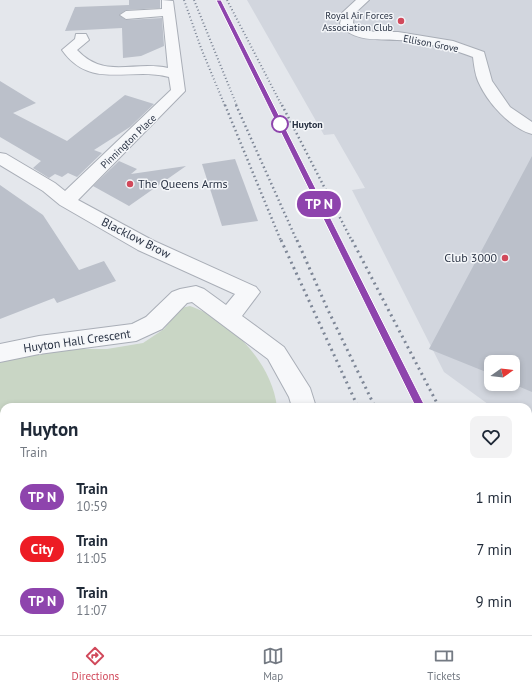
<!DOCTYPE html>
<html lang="en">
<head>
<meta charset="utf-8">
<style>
  :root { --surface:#fff; --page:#f2f2f3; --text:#1f2937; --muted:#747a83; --line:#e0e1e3; --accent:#d1495b }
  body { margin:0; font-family:"PT Sans",sans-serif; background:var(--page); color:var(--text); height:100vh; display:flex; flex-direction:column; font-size:15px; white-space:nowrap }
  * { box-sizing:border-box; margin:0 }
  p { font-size:13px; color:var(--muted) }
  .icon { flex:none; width:22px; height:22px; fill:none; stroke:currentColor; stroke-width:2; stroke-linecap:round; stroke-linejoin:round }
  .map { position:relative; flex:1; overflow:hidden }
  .details { position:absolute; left:0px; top:403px; width:532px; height:232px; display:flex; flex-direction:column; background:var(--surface); border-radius:12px 12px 0 0; box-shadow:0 2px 6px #0003 }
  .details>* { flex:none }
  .badge { padding:0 8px; border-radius:13px; font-size:14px; line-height:26px }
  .needle { width:26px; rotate:76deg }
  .fabs { position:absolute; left:484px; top:355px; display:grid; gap:8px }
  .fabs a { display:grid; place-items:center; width:36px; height:36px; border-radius:8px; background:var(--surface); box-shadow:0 2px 6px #0003; font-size:20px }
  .map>.badge { position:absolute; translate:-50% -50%; box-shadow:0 0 0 2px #fff }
  .round { display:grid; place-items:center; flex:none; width:42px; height:42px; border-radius:8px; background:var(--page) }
  .head { display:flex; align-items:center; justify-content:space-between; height:68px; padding:0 20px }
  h1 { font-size:19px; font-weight:700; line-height:30px }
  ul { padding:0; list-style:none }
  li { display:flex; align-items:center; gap:12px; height:52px; padding:0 20px }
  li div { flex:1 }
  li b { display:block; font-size:15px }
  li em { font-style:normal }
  li .badge { min-width:44px; font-weight:700; text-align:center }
  .dock { display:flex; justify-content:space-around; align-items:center; height:56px; border-top:1px solid var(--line); background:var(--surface); font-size:11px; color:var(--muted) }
  .dock a { display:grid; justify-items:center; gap:2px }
  .dock .selected { color:var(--accent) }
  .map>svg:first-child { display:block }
  .built { fill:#d2d6de; fill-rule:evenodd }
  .green { fill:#c9d6c5 }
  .building { fill:#bbc0ca }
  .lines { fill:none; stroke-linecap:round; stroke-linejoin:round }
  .street-casing { stroke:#a9aeb7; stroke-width:2 }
  .street { fill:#f7f8fa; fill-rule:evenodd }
  .rail-far3 { stroke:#7d8696; stroke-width:2; stroke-dasharray:1 2.5; stroke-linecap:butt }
  .rail-far2 { stroke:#7d8696; stroke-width:2.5; stroke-dasharray:1.5 3; stroke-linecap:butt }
  .rail-far1 { stroke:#7d8696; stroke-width:3; stroke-dasharray:2 4; stroke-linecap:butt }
  .rail { stroke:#7d8696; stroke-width:4; stroke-dasharray:2.5 5; stroke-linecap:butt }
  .line { fill:#8e44ad; stroke:#fff }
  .poi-dot { fill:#d1495b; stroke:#f4f6f9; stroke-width:1.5 }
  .stop-dot { fill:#fff; stroke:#8e44ad; stroke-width:2 }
  .labels { text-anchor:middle; stroke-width:3; stroke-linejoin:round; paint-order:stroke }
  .far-poi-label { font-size:10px; fill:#2b3445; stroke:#f4f6f9; text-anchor:end }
  .far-street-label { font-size:10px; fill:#2b3445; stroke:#f4f6f9 }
  .far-stop-label { font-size:10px; font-weight:bold; fill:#2b3445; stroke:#f4f6f9; text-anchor:start }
  .poi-label { font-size:12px; fill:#2b3445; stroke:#f4f6f9; text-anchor:start }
  .street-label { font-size:12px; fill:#2b3445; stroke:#f4f6f9 }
</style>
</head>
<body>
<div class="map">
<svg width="532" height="635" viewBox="0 0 532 635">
  <rect width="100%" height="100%" fill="#e4e7ec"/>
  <path class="built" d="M247,0H532V436L528,433V407H492L444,372L352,190L365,188L334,134L324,135ZM491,362H513V384H491Z"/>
  <path class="green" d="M190,306C231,320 272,363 277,407H4V492L0,493V363L9,359L65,349H107L143,343L164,329L181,308Z"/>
  <g class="building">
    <path d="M129,0H160V8L126,10L119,15L126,20L162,18L164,46L141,56L123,58L122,28L65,31L75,7L129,5Z"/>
    <path d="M0,81L36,103L13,113L67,141L125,95L154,104L130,127L94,150L102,153L77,177L68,173L62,177L55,174L49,178L33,168L41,161L0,137Z"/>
    <path d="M532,156V392L513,384V362H491V374L429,349Z"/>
    <path d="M235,159L258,221L222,226L202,164Z"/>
    <path d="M119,161L137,169L131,174L186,166L129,206L93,186Z"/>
    <path d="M0,185L43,215L79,270L104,261L116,281L57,303L54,298L0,319Z"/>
  </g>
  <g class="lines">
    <defs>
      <g id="street">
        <path d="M162,0L173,1L185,91L78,200L152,240L256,287L260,292L242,316L284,347L310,388L316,407H292L289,397L268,359L192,302L187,303L162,329L136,341L39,354L0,362V344L39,336L132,324L146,317L172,292L180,289L196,286L204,289L226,305L235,294L138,250L60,205L43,191L0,165V153L6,154L55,183L65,191L171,90L169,77C130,66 91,91 62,50L75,39L76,34H86L89,40L77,50C105,80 134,60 168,68L163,16L126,19L120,15L126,11L162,9Z"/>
        <path d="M356,0H369L354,14L353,23L360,29L375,32H398L453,41L484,52L492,81L510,107L532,122V134C510,128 487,102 478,81C475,74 474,65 473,57C457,51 442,46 425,44C416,42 406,40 397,40C378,39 352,42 340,24L342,13Z"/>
        <path d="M4,492V518L0,519V493Z"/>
      </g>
    </defs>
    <use href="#street" class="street-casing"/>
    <use href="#street" class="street"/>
    <g class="rail-far3">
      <path d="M184,0L201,48L225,106"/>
      <path d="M194,0L237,106"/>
      <path d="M218,0L271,106"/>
      <path d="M227,0L282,106"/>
    </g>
    <g class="rail-far2">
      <path d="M225,105L281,241"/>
      <path d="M236,105L297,241"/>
      <path d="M270,105L338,241"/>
      <path d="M282,105L352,241"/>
    </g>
    <g class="rail-far1">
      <path d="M281,240L358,407"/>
      <path d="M297,240L327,308L375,407"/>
      <path d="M338,240L421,407"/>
      <path d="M352,240L439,407"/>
    </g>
    <g class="rail">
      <path d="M528,575L532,583"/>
      <path d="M528,620L532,628"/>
      <path d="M461,631L463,635"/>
      <path d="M484,631L486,635"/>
    </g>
  </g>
  <path class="line" d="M216,0H221L424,404V410H417Z"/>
  <g class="poi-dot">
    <circle cx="401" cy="21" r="4"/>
    <circle cx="130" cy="184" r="4"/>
    <circle cx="505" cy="258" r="4"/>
  </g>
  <circle class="stop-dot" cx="280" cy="124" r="8"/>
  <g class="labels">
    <g class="far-poi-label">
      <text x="393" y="19">Royal Air Forces<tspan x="393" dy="12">Association Club</tspan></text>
    </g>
    <g class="far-street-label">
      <text transform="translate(431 43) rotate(11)" y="4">Ellison Grove</text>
      <text transform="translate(128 141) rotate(-44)" y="4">Pinnington Place</text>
    </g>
    <g class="far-stop-label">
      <text x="292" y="128">Huyton</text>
    </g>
    <g class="poi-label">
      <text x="138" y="188">The Queens Arms</text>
      <text x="497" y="262" text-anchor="end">Club 3000</text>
    </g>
    <g class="street-label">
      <text transform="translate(136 238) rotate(27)" y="4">Blacklow Brow</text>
      <text transform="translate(77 341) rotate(-8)" y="4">Huyton Hall Crescent</text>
    </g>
  </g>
</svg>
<div class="fabs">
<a><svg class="needle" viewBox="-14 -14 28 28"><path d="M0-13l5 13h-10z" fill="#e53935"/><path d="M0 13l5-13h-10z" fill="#747a83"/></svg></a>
</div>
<b class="badge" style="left:319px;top:204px;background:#8e44ad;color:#fff">TP N</b>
<section class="details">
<div class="head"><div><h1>Huyton</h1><p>Train</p></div><a class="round"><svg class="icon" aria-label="heart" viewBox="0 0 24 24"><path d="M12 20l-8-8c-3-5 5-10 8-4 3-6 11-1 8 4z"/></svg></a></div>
<ul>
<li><span class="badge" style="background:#8e44ad;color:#fff">TP N</span><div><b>Train</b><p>10:59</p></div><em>1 min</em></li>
<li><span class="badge" style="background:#ed1c24;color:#fff">City</span><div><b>Train</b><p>11:05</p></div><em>7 min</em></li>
<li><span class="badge" style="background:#8e44ad;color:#fff">TP N</span><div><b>Train</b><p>11:07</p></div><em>9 min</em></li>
</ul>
</section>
</div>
<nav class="dock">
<a class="selected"><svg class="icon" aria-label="directions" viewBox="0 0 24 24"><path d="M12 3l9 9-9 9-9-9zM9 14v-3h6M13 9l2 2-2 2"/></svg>Directions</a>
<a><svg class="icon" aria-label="map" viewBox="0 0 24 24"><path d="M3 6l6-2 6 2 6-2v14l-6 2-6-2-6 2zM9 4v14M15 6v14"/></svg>Map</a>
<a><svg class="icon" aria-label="tickets" viewBox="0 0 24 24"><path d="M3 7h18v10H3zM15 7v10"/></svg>Tickets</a>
</nav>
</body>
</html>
